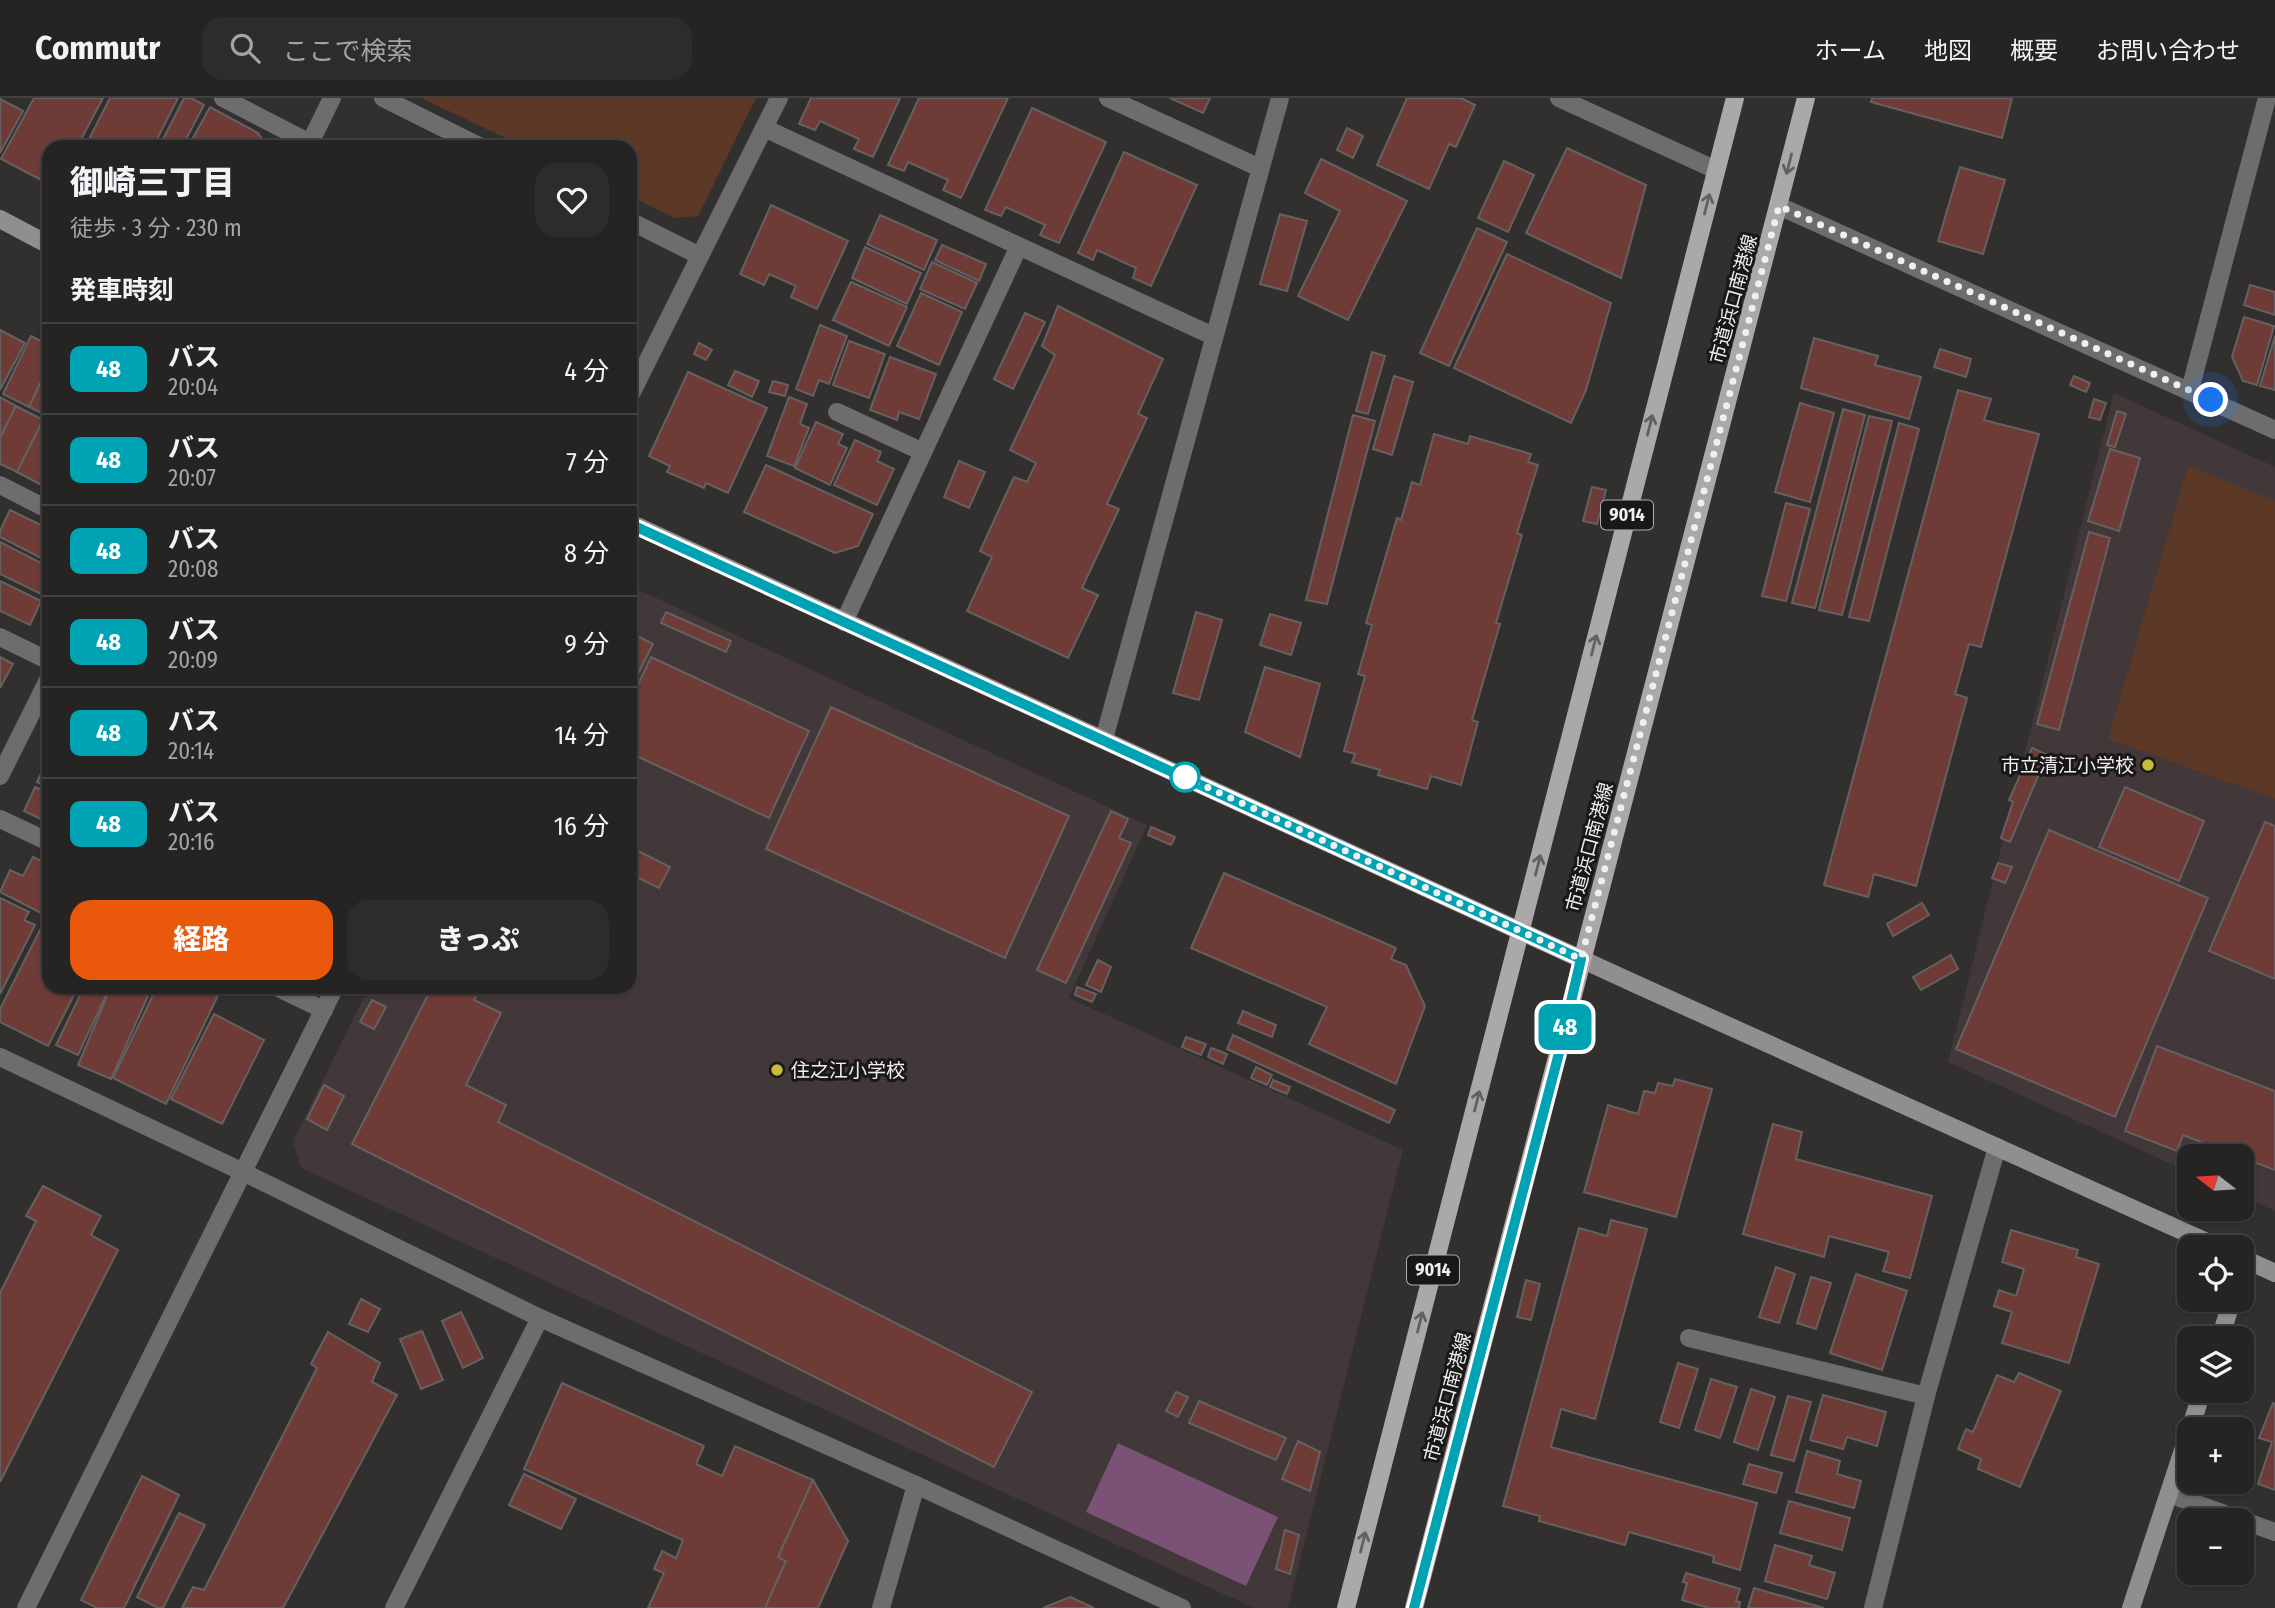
<!DOCTYPE html>
<html lang="ja">
<head>
<meta charset="utf-8">
<style>
  :root { --surface:#262323; --page:#2e2b2b; --text:#f1f3f6; --muted:#a4a4a6; --line:#424041; --accent:#ea580c }
  body { margin:0; font-family:"Fira Sans Condensed","Noto Sans JP",sans-serif; background:var(--page); color:var(--text); height:100vh; display:flex; flex-direction:column; font-size:26px; white-space:nowrap }
  * { box-sizing:border-box; margin:0 }
  p { font-size:23px; color:var(--muted) }
  .icon { flex:none; width:38px; height:38px; fill:none; stroke:currentColor; stroke-width:2; stroke-linecap:round; stroke-linejoin:round }
  .map { position:relative; flex:1; overflow:hidden }
  .side { position:absolute; left:42px; top:42px; width:595px; height:854px; display:flex; flex-direction:column; background:var(--surface); border-radius:21px; box-shadow:0 2px 5px #0004,0 0 0 2px var(--line) }
  .side>* { flex:none }
  .badge { padding:0 14px; border-radius:10px; font-size:24px; line-height:46px }
  .needle { width:46px; rotate:287deg }
  .controls { position:absolute; left:2177px; top:1046px; display:grid; gap:14px }
  .controls a { display:grid; place-items:center; width:77px; height:77px; border-radius:14px; background:var(--surface); box-shadow:0 2px 5px #0004,0 0 0 2px var(--line); font-size:35px }
  .you { position:absolute; width:35px; height:35px; margin:-18px; border:5px solid #fff; border-radius:50%; background:#1a73e8; box-shadow:0 0 0 10px #1a73e833 }
  .map>.badge { position:absolute; translate:-50% -50%; box-shadow:0 0 0 4px #fff }
  h2 { padding:0 28px; font-size:26px; line-height:63px }
  .round { display:grid; place-items:center; flex:none; width:74px; height:74px; border-radius:21px; background:var(--page) }
  .headline { display:flex; align-items:center; justify-content:space-between; height:119px; padding:0 28px }
  h1 { font-size:33px; font-weight:800; line-height:52px }
  .button { display:flex; gap:14px; margin-top:auto; padding:14px 28px }
  .button a { flex:1; height:80px; border-radius:21px; background:var(--accent); color:#fff; font-size:28px; font-weight:800; line-height:80px; text-align:center }
  .button a+a { background:var(--page); color:var(--text) }
  ul { padding:0; list-style:none }
  li { display:flex; align-items:center; gap:21px; height:91px; padding:0 28px; border-top:2px solid var(--line) }
  li div { flex:1 }
  li b { display:block; font-size:26px }
  li em { font-style:normal }
  li .badge { min-width:77px; font-weight:700; text-align:center }
  header { display:flex; align-items:center; gap:42px; box-sizing:border-box; height:98px; padding:0 35px; background:var(--surface); border-bottom:2px solid var(--line) }
  header strong { font-size:33px }
  nav { display:flex; gap:38px; margin-inline-start:auto; font-size:24px }
  .search { width:490px; height:63px; background:var(--page); display:flex; align-items:center; gap:18px; box-sizing:border-box; padding:0 24px; border-radius:21px; color:var(--muted); font-size:26px }
  .map>svg:first-child { display:block }
  .built { fill:#423839 }
  .green { fill:#5c3827 }
  .water { fill:#795276 }
  .building { fill:#6f3b37; stroke:#656161; stroke-width:2 }
  .lines { fill:none; stroke-linecap:round; stroke-linejoin:round }
  .street { stroke:#6e6d6d; stroke-width:18 }
  .secondary { stroke:#918e8f; stroke-width:18 }
  .primary { stroke:#aba8aa; stroke-width:18 }
  .oneway { stroke:#626061 }
  .line-casing { stroke:#fff; stroke-width:16 }
  .line { stroke:#00a3b4; stroke-width:10 }
  .walk { stroke:#f0eeee; stroke-width:7; stroke-dasharray:0 12.6 }
  .poi-dot { fill:#c9ba3a; stroke:#191718; stroke-width:2.5 }
  .stop-dot { fill:#fff; stroke:#00a3b4; stroke-width:3.5 }
  .labels { text-anchor:middle; stroke-width:6; stroke-linejoin:round; paint-order:stroke }
  .shield { fill:#191718; stroke:#b0aeae; stroke-width:2 }
  .shield-label { font-size:18px; font-weight:bold; fill:#f0eeee }
  .street-label { font-size:19px; fill:#f0eeee; stroke:#191718 }
  .poi-label { font-size:19px; fill:#f0eeee; stroke:#191718; text-anchor:end }
</style>
</head>
<body>
<header>
<strong>Commutr</strong>
<div class="search"><svg class="icon" aria-label="search" viewBox="0 0 24 24"><circle cx="10" cy="10" r="6"/><path d="M15 15l6 6"/></svg>ここで検索</div>
<nav><a>ホーム</a><a>地図</a><a>概要</a><a>お問い合わせ</a></nav>
</header>
<div class="map">
<svg width="2275" height="1510" viewBox="0 0 2275 1510">
  <rect width="100%" height="100%" fill="#322f2f"/>
  <g class="built">
    <path d="M2114,295L2275,369V1113L2242,1098V1059H2189V1074L1948,964Z"/>
    <path d="M630,488L1147,727L1069,900L1403,1052L1288,1510H1254L301,1070L293,1043L369,889H630Z"/>
  </g>
  <g class="green">
    <path d="M421,0H756L698,118L675,120L630,98V49H525Z"/>
    <path d="M2188,368L2275,403V701L2108,641Z"/>
  </g>
  <path class="water" d="M1118,1345L1278,1419L1246,1488L1086,1414Z"/>
  <g class="building">
    <path d="M34,0H103L77,49H49V86L1,61Z"/>
    <path d="M110,0H178L153,49H85Z"/>
    <path d="M184,0H191L204,7L182,49H159Z"/>
    <path d="M811,0H900L873,59L854,51L859,41L820,23L815,32L799,26Z"/>
    <path d="M919,0H1008L961,100L943,92L948,82L908,64L904,73L888,67Z"/>
    <path d="M1170,0H1210L1203,15Z"/>
    <path d="M1407,0H1461L1475,7L1456,49L1449,46L1429,91L1377,67Z"/>
    <path d="M1872,0H2012L2002,40L1871,4Z"/>
    <path d="M0,1L23,13L0,55Z"/>
    <path d="M210,9L258,35L267,49H188Z"/>
    <path d="M1032,10L1106,44L1059,145L1040,137L1045,127L1006,109L1001,118L985,112Z"/>
    <path d="M1347,30L1363,38L1353,60L1337,52Z"/>
    <path d="M1567,50L1646,87L1621,180L1526,135Z"/>
    <path d="M1124,54L1197,87L1151,188L1133,180L1136,170L1097,152L1093,162L1078,155Z"/>
    <path d="M1321,61L1407,103L1348,222L1298,198L1340,113L1305,95Z"/>
    <path d="M1504,63L1534,77L1508,134L1478,120Z"/>
    <path d="M1960,69L2005,82L1983,156L1938,143Z"/>
    <path d="M771,107L848,143L817,211L791,199L796,188L769,176L764,187L740,176Z"/>
    <path d="M1280,116L1307,123L1287,193L1260,186Z"/>
    <path d="M880,117L937,142L924,172L867,146Z"/>
    <path d="M1477,130L1507,144L1449,268L1420,255Z"/>
    <path d="M942,147L986,166L979,183L935,162Z"/>
    <path d="M865,149L921,175L907,206L852,180Z"/>
    <path d="M1507,156L1611,205L1586,292L1571,325L1454,270Z"/>
    <path d="M932,164L977,185L965,211L920,191Z"/>
    <path d="M851,184L907,209L889,248L833,222Z"/>
    <path d="M2250,187L2275,194V217L2244,207Z"/>
    <path d="M921,195L962,214L939,267L897,248Z"/>
    <path d="M1058,208L1163,261L1138,316L1147,320L1107,406L1119,411L1082,490L1098,497L1068,560L967,513L992,459L980,453L1014,379L1027,384L1036,365L1010,352L1055,257L1042,248Z"/>
    <path d="M1025,215L1045,224L1013,291L994,281Z"/>
    <path d="M2244,219L2274,228L2257,287L2243,283L2232,259Z"/>
    <path d="M820,227L847,238L829,286L819,282L813,298L796,291Z"/>
    <path d="M0,232L25,245L0,292Z"/>
    <path d="M31,238L49,247V266L29,309L3,296Z"/>
    <path d="M2275,238V292L2260,288Z"/>
    <path d="M1814,240L1878,258L1875,267L1921,279L1909,321L1801,290Z"/>
    <path d="M849,243L885,256L869,300L833,287Z"/>
    <path d="M699,245L712,252L706,262L694,256Z"/>
    <path d="M1940,251L1971,261L1966,279L1934,269Z"/>
    <path d="M1372,254L1385,258L1368,316L1356,313Z"/>
    <path d="M890,259L936,276L919,321L899,314L897,322L870,312Z"/>
    <path d="M49,266V318L29,309Z"/>
    <path d="M735,273L759,283L752,299L728,287Z"/>
    <path d="M688,274L767,310L728,395L706,385L704,390L667,374L670,368L649,358Z"/>
    <path d="M1394,278L1413,284L1392,357L1373,351Z"/>
    <path d="M2074,278L2090,285L2086,294L2070,287Z"/>
    <path d="M773,283L788,287L785,298L769,294Z"/>
    <path d="M1958,292L1991,301L1984,322L2039,336L1981,549L1969,546L1955,596L1967,600L1916,788L1874,776L1868,799L1824,787Z"/>
    <path d="M0,299L16,308L0,340Z"/>
    <path d="M789,299L807,306L800,326L809,330L794,368L767,358Z"/>
    <path d="M2094,301L2106,305L2100,322L2089,319Z"/>
    <path d="M1800,305L1834,315L1810,404L1775,394Z"/>
    <path d="M16,308L43,322L17,374L0,366V340Z"/>
    <path d="M1843,311L1865,317L1815,510L1792,505Z"/>
    <path d="M2117,313L2126,316L2115,349L2107,347Z"/>
    <path d="M1353,317L1375,323L1327,506L1306,502Z"/>
    <path d="M1869,318L1892,323L1842,517L1819,512Z"/>
    <path d="M43,322L49,325V391L17,374Z"/>
    <path d="M816,324L843,336L838,346L847,350L830,387L795,370Z"/>
    <path d="M1899,325L1919,331L1869,523L1849,519Z"/>
    <path d="M1434,336L1468,346L1470,338L1531,356L1528,364L1538,367L1517,435L1522,437L1496,525L1500,526L1472,622L1478,624L1461,687L1431,678L1427,691L1378,677L1380,672L1352,664L1355,656L1344,653L1365,578L1358,576L1372,527L1366,525L1397,420L1401,422L1412,384L1420,387Z"/>
    <path d="M855,342L881,354L877,363L894,371L877,407L834,387Z"/>
    <path d="M2110,351L2140,360L2119,433L2088,423Z"/>
    <path d="M959,363L985,374L969,410L944,399Z"/>
    <path d="M766,367L873,416L858,448L835,455L744,414Z"/>
    <path d="M1592,389L1606,392L1597,426L1583,423Z"/>
    <path d="M1786,405L1810,411L1786,503L1762,498Z"/>
    <path d="M10,412L49,431V464L0,439V433Z"/>
    <path d="M2089,434L2110,440L2059,632L2037,626Z"/>
    <path d="M0,444L49,469V485L43,497L0,476Z"/>
    <path d="M0,483L41,503L30,527L0,513Z"/>
    <path d="M666,514L731,543L726,554L661,525Z"/>
    <path d="M1196,514L1222,522L1199,602L1173,595Z"/>
    <path d="M1270,516L1301,525L1291,557L1260,547Z"/>
    <path d="M630,534L653,546L630,592Z"/>
    <path d="M0,559L13,566L0,590Z"/>
    <path d="M651,559L809,633L769,720L630,655V604Z"/>
    <path d="M1265,569L1320,586L1300,659L1245,634Z"/>
    <path d="M831,609L1069,718L1005,860L766,751Z"/>
    <path d="M2032,650L2047,657L2010,744L2001,740L2013,704L2009,702Z"/>
    <path d="M49,659V690L37,684Z"/>
    <path d="M35,689L49,695V725L24,713Z"/>
    <path d="M2125,689L2204,723L2179,783L2099,749Z"/>
    <path d="M1111,713L1128,721L1119,740L1131,745L1066,885L1037,872Z"/>
    <path d="M2265,724L2275,728V881L2209,853Z"/>
    <path d="M1151,729L1175,739L1171,747L1148,737Z"/>
    <path d="M2049,732L2208,800L2115,1019L1956,951Z"/>
    <path d="M632,750L670,769L659,790L630,776Z"/>
    <path d="M33,759L49,767V819L0,794L10,772L23,778Z"/>
    <path d="M1998,765L2012,769L2005,785L1992,780Z"/>
    <path d="M1224,775L1396,850L1391,861L1406,867L1425,908L1396,986L1309,946L1327,909L1191,850Z"/>
    <path d="M0,800L29,814L24,822L35,827L0,896Z"/>
    <path d="M1922,805L1929,817L1893,838L1887,826Z"/>
    <path d="M43,826L49,829V889H78L48,948L0,924V911Z"/>
    <path d="M1951,857L1958,871L1921,892L1913,879Z"/>
    <path d="M1098,862L1111,869L1101,894L1086,887Z"/>
    <path d="M84,889H110L78,957L56,947Z"/>
    <path d="M111,889H152L111,981L78,967Z"/>
    <path d="M157,889H222L166,1006L113,980Z"/>
    <path d="M432,889H480L474,902L501,915L466,987L506,1007L498,1024L1032,1294L994,1369L352,1046Z"/>
    <path d="M1077,889L1096,896L1092,904L1075,897Z"/>
    <path d="M372,902L386,909L374,931L360,924Z"/>
    <path d="M1243,913L1276,927L1272,939L1238,925Z"/>
    <path d="M214,916L264,942L222,1026L171,1001Z"/>
    <path d="M1233,937L1395,1012L1389,1025L1227,951Z"/>
    <path d="M1186,939L1206,946L1201,957L1182,949Z"/>
    <path d="M2157,948L2275,993V1072L2183,1037L2177,1053L2125,1033Z"/>
    <path d="M1211,950L1227,956L1223,966L1208,959Z"/>
    <path d="M1256,969L1272,977L1267,987L1251,980Z"/>
    <path d="M1675,981L1712,991L1676,1119L1584,1094L1608,1007L1638,1016L1644,993L1655,995L1658,985L1673,988Z"/>
    <path d="M1273,982L1290,989L1287,996L1270,989Z"/>
    <path d="M324,987L344,998L327,1032L307,1021Z"/>
    <path d="M1773,1026L1802,1034L1796,1061L1932,1098L1910,1180L1883,1173L1889,1154L1829,1138L1824,1159L1743,1136Z"/>
    <path d="M43,1088L101,1118L91,1137L118,1152L0,1384V1195L36,1123L26,1118Z"/>
    <path d="M1611,1122L1647,1131L1595,1321L1561,1311L1551,1349L1757,1405L1740,1472L1713,1464L1714,1458L1629,1434L1625,1447L1539,1423L1540,1418L1503,1408L1579,1130L1607,1138Z"/>
    <path d="M2011,1132L2078,1152L2076,1159L2099,1166L2069,1265L2002,1245L2012,1214L1994,1208L1999,1192L2016,1198L2024,1171L2002,1164Z"/>
    <path d="M1776,1169L1795,1176L1779,1225L1759,1219Z"/>
    <path d="M1856,1176L1907,1193L1882,1272L1830,1255Z"/>
    <path d="M1811,1179L1831,1185L1816,1231L1797,1225Z"/>
    <path d="M1526,1182L1540,1186L1531,1222L1517,1219Z"/>
    <path d="M361,1201L380,1211L368,1234L349,1226Z"/>
    <path d="M461,1214L483,1260L463,1270L442,1223Z"/>
    <path d="M422,1233L443,1282L421,1291L400,1241Z"/>
    <path d="M328,1234L380,1265L372,1284L397,1297L283,1510H182L193,1489L204,1492L317,1270L311,1266Z"/>
    <path d="M1678,1265L1698,1271L1679,1330L1660,1324Z"/>
    <path d="M2019,1275L2061,1293L2020,1389L1978,1371L1981,1361L1958,1351L1966,1331L1973,1334L1997,1277L2014,1284Z"/>
    <path d="M1711,1281L1737,1289L1720,1340L1695,1332Z"/>
    <path d="M562,1285L704,1348L696,1366L722,1378L735,1348L813,1382L778,1459L786,1463L765,1510H648L664,1475L654,1471L662,1453L676,1460L683,1442L524,1371Z"/>
    <path d="M1751,1291L1775,1299L1758,1352L1734,1344Z"/>
    <path d="M1176,1294L1188,1299L1178,1319L1166,1313Z"/>
    <path d="M1823,1297L1886,1314L1877,1348L1847,1339L1843,1351L1810,1342Z"/>
    <path d="M1788,1298L1811,1304L1794,1363L1771,1357Z"/>
    <path d="M1199,1303L1286,1340L1276,1362L1189,1325Z"/>
    <path d="M2273,1305L2275,1306V1392L2258,1386L2272,1344L2259,1340Z"/>
    <path d="M1298,1343L1320,1354L1310,1393L1282,1381Z"/>
    <path d="M1807,1353L1840,1363L1837,1376L1861,1383L1854,1410L1796,1394Z"/>
    <path d="M1749,1366L1782,1375L1776,1395L1743,1386Z"/>
    <path d="M524,1376L576,1401L561,1431L509,1407Z"/>
    <path d="M142,1378L179,1397L124,1510H97L81,1502Z"/>
    <path d="M813,1382L848,1443L818,1510H765L786,1463L778,1459Z"/>
    <path d="M1789,1403L1850,1420L1842,1452L1780,1435Z"/>
    <path d="M179,1415L205,1427L163,1510H158L137,1499Z"/>
    <path d="M1285,1432L1299,1437L1290,1476L1276,1471Z"/>
    <path d="M1775,1447L1812,1458L1809,1467L1835,1475L1827,1501L1765,1483Z"/>
    <path d="M1686,1475L1740,1491L1736,1503L1740,1504L1739,1510H1709L1682,1502L1687,1485L1683,1484Z"/>
    <path d="M1754,1490L1824,1510H1748Z"/>
    <path d="M1070,1499L1094,1510H1044L1045,1509Z"/>
  </g>
  <g class="lines">
    <g class="street">
      <path d="M223,0L310,45"/>
      <path d="M383,0L481,49"/>
      <path d="M1108,0L1260,70"/>
      <path d="M1559,0L1716,72"/>
      <path d="M764,30L1213,238"/>
      <path d="M308,49L332,0"/>
      <path d="M1779,108L2275,332"/>
      <path d="M630,123L700,158"/>
      <path d="M2190,292L2267,0"/>
      <path d="M630,298L779,0"/>
      <path d="M837,314L923,354"/>
      <path d="M0,387L49,412"/>
      <path d="M844,524L1019,148"/>
      <path d="M0,539L49,563"/>
      <path d="M1104,641L1280,0"/>
      <path d="M0,678L49,580"/>
      <path d="M0,721L49,744"/>
      <path d="M276,889L324,912"/>
      <path d="M0,959L243,1074L540,1220L916,1387L1182,1510"/>
      <path d="M1689,1240L1926,1298"/>
      <path d="M2169,1396L2275,1434"/>
      <path d="M26,1510L335,889"/>
      <path d="M394,1510L540,1220"/>
      <path d="M881,1510L916,1387"/>
      <path d="M1873,1510L1926,1298L1997,1049"/>
    </g>
    <g class="secondary">
      <path d="M0,121L49,147"/>
      <path d="M630,425L1640,888L2220,1150"/>
      <path d="M2242,1160L2275,1175"/>
      <path d="M2220,1241L2232,1202"/>
      <path d="M2190,1332L2202,1293"/>
      <path d="M2131,1510L2189,1334"/>
    </g>
    <g class="primary">
      <path d="M1346,1510L1735,0"/>
      <path d="M1414,1510L1806,0"/>
    </g>
  </g>
  <defs><path id="oneway-shaft" d="M-6 0H5M1.5-3L5.5 0L1.5 3" fill="none" stroke-width="1.6" stroke-linecap="round" stroke-linejoin="round" transform="scale(1.75)"/></defs>
  <g class="oneway">
    <use href="#oneway-shaft" transform="translate(1789 66) rotate(104)"/>
    <use href="#oneway-shaft" transform="translate(1707 106) rotate(-76)"/>
    <use href="#oneway-shaft" transform="translate(1650 327) rotate(-76)"/>
    <use href="#oneway-shaft" transform="translate(1594 547) rotate(-76)"/>
    <use href="#oneway-shaft" transform="translate(1538 767) rotate(-76)"/>
    <use href="#oneway-shaft" transform="translate(1477 1003) rotate(-76)"/>
    <use href="#oneway-shaft" transform="translate(1420 1224) rotate(-76)"/>
    <use href="#oneway-shaft" transform="translate(1363 1444) rotate(-76)"/>
  </g>
  <g class="lines">
    <defs>
      <path id="line" d="M630,426L1581,861L1559,955L1414,1510"/>
    </defs>
    <use href="#line" class="line-casing"/>
    <use href="#line" class="line"/>
    <path class="walk" d="M1185,679L1581,861L1779,108L2211,302"/>
  </g>
  <g class="poi-dot">
    <circle cx="2148" cy="667" r="7"/>
    <circle cx="777" cy="972" r="7"/>
  </g>
  <circle class="stop-dot" cx="1185" cy="679" r="14"/>
  <g class="labels">
    <g class="shield">
      <rect x="1601" y="402.5" width="52" height="29" rx="5"/>
      <rect x="1407" y="1157.5" width="52" height="29" rx="5"/>
    </g>
    <g class="shield-label">
      <text x="1627" y="423">9014</text>
      <text x="1433" y="1178">9014</text>
    </g>
    <g class="street-label">
      <text transform="translate(1733 201) rotate(-75)" y="7">市道浜口南港線</text>
      <text transform="translate(1589 749) rotate(-75)" y="7">市道浜口南港線</text>
      <text transform="translate(1447 1299) rotate(-75)" y="7">市道浜口南港線</text>
    </g>
    <g class="poi-label">
      <text x="2134" y="674">市立清江小学校</text>
      <text x="791" y="979" text-anchor="start">住之江小学校</text>
    </g>
  </g>
</svg>
<div class="controls">
<a><svg class="needle" viewBox="-14 -14 28 28"><path d="M0-13l5 13h-10z" fill="#e53935"/><path d="M0 13l5-13h-10z" fill="#a4a4a6"/></svg></a>
<a><svg class="icon" aria-label="locate" viewBox="0 0 24 24"><circle cx="12" cy="12" r="6"/><path d="M12 2v4M12 18v4M2 12h4M18 12h4"/></svg></a>
<a><svg class="icon" aria-label="layers" viewBox="0 0 24 24"><path d="M12 4l9 5-9 5-9-5zM3 14l9 5 9-5"/></svg></a>
<a>+</a>
<a>−</a>
</div>
<div class="you" style="left:2211px;top:302px"></div>
<b class="badge" style="left:1565px;top:929px;background:#00a3b4;color:#fff">48</b>
<section class="side">
<div class="headline"><div><h1>御崎三丁目</h1><p>徒歩 · 3 分 · 230 m</p></div><a class="round"><svg class="icon" aria-label="heart" viewBox="0 0 24 24"><path d="M12 20l-8-8c-3-5 5-10 8-4 3-6 11-1 8 4z"/></svg></a></div>
<h2>発車時刻</h2>
<ul>
<li><span class="badge" style="background:#00a3b4;color:#fff">48</span><div><b>バス</b><p>20:04</p></div><em>4 分</em></li>
<li><span class="badge" style="background:#00a3b4;color:#fff">48</span><div><b>バス</b><p>20:07</p></div><em>7 分</em></li>
<li><span class="badge" style="background:#00a3b4;color:#fff">48</span><div><b>バス</b><p>20:08</p></div><em>8 分</em></li>
<li><span class="badge" style="background:#00a3b4;color:#fff">48</span><div><b>バス</b><p>20:09</p></div><em>9 分</em></li>
<li><span class="badge" style="background:#00a3b4;color:#fff">48</span><div><b>バス</b><p>20:14</p></div><em>14 分</em></li>
<li><span class="badge" style="background:#00a3b4;color:#fff">48</span><div><b>バス</b><p>20:16</p></div><em>16 分</em></li>
</ul>
<div class="button"><a>経路</a><a>きっぷ</a></div>
</section>
</div>
</body>
</html>
